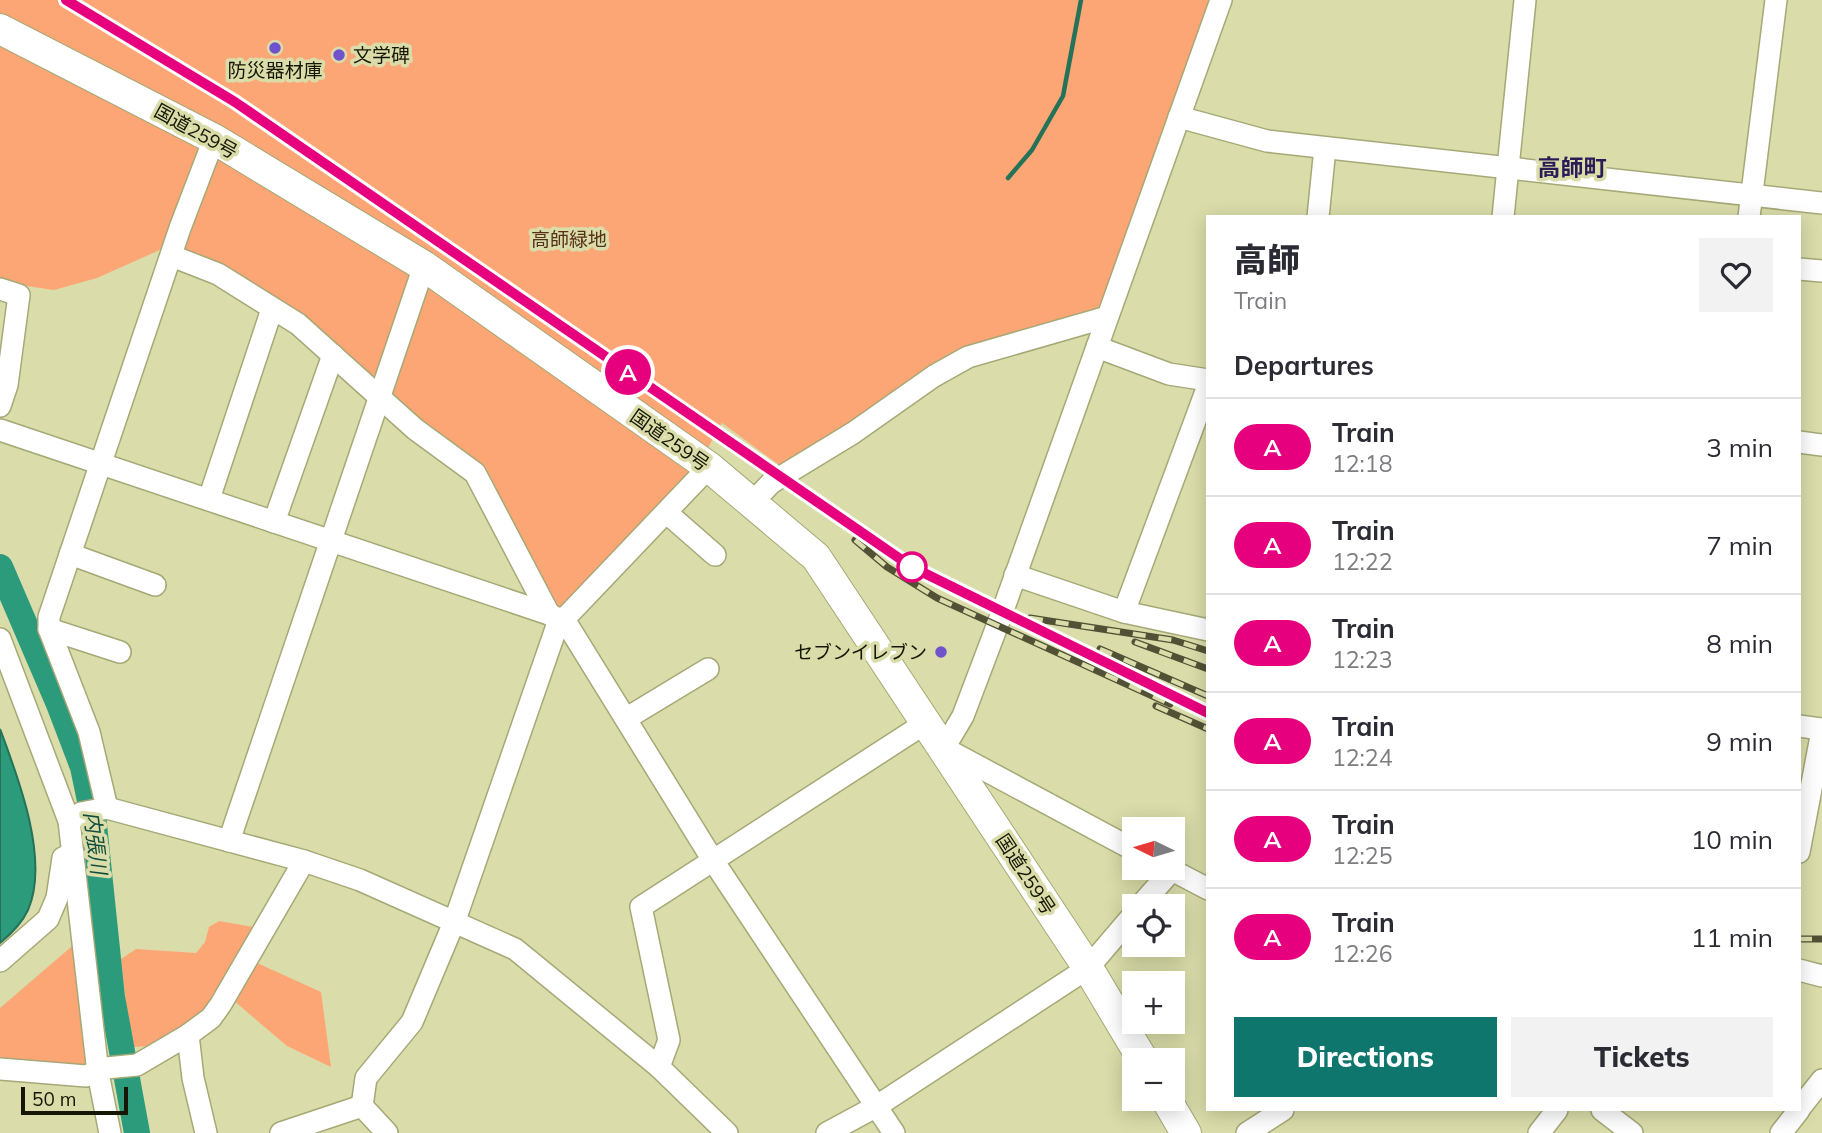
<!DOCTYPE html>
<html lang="en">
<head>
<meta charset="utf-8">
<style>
  :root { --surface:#fff; --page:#f2f2f3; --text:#2b2b33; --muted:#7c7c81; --line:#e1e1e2; --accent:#0f766e }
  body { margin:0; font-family:Mulish,"Noto Sans JP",sans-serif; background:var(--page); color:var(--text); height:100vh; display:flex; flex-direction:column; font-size:26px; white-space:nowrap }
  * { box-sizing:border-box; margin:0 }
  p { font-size:23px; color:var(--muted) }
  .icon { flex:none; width:38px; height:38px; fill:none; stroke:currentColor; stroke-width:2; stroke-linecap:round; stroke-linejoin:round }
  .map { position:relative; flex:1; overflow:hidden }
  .panel { position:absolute; left:1206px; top:215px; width:595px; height:896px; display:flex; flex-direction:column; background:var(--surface); border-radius:0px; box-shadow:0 4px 18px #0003 }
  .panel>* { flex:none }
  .badge { padding:0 14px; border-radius:23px; font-size:24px; line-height:46px }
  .needle { width:46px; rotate:275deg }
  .tools { position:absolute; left:1122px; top:817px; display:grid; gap:14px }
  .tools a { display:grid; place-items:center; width:63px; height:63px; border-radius:0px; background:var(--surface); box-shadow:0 4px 18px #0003; font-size:35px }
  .scale { position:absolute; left:21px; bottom:18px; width:107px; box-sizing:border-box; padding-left:7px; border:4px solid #151603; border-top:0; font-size:19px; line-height:24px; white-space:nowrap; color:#151603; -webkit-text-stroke:5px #dadda9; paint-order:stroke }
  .map>.badge { position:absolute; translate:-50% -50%; box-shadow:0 0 0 4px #fff }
  h2 { padding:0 28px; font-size:26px; line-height:63px }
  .round { display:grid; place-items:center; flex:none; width:74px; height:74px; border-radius:0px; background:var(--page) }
  .headline { display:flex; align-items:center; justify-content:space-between; height:119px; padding:0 28px }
  h1 { font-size:33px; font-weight:800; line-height:52px }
  .button { display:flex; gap:14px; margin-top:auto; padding:14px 28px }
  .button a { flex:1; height:80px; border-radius:0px; background:var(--accent); color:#fff; font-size:28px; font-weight:800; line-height:80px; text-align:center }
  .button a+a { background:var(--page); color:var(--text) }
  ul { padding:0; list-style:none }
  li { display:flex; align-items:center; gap:21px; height:98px; padding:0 28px; border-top:2px solid var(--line) }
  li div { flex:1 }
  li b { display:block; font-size:26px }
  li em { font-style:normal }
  li .badge { min-width:77px; font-weight:700; text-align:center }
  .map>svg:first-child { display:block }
  .green { fill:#fca675 }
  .water { fill:#2b9b7c; stroke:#247358; stroke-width:2 }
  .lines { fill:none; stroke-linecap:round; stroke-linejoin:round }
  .stream { stroke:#247358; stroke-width:4.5 }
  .river { stroke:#2b9b7c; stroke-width:26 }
  .minor-casing { stroke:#a6a876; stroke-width:24 }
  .highway-casing { stroke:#a6a876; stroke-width:32 }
  .minor { stroke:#fff; stroke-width:21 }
  .highway { stroke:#fff; stroke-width:30 }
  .rail-casing { stroke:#515235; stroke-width:7 }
  .rail { stroke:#dadda9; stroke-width:4.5; stroke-dasharray:13; stroke-linecap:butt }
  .line-casing { stroke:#fff; stroke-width:16 }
  .line { stroke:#e6007e; stroke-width:10 }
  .poi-dot { fill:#7052cc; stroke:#dadda9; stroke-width:2.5 }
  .stop-dot { fill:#fff; stroke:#e6007e; stroke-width:3.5 }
  .labels { text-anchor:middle; stroke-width:7; stroke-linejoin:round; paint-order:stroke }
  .poi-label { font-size:19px; fill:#151603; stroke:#dadda9; text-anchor:start }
  .street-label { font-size:19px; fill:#151603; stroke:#dadda9 }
  .park-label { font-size:19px; fill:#552f18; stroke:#dadda9 }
  .water-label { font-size:21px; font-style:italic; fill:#114d3c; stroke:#dadda9 }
  .quarter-label { font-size:23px; font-weight:bold; fill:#2b1c56; stroke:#dadda9 }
</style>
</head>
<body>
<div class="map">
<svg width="1822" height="1133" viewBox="0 0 1822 1133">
  <rect width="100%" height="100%" fill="#dadda9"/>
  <g class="green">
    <path d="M0,0H1212L1104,303L1098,309L967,347L825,441L779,465L722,423L695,471L561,613L554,610L477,470L348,363L162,249L97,278L54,290L0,282Z"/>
    <path d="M219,921L259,928L203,1017L158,1046L131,1047L121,959L136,949L196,953L205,942L209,927Z"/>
    <path d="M78,941L90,1067L0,1063V1008Z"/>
    <path d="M255,962L321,992L331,1067L287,1046L233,1000Z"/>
  </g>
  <path class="water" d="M0,729C18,777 50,860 28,910C22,923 11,934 0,943Z"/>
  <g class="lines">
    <path class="stream" d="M1008,178L1032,150L1063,96L1081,0"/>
    <path class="river" d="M0,567L59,704L83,767L93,815L112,997L137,1133"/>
    <defs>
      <g id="minor">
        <path d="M1179,117L1267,141L1822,203"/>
        <path d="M1318,217L1325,148"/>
        <path d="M1503,217L1525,0"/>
        <path d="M1749,217L1776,0"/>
        <path d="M172,256L218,274L298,324L415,429L475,473L549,614"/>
        <path d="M1799,269L1822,271"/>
        <path d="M0,289L19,295L7,385L0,406"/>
        <path d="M1097,347L1169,374L1208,380"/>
        <path d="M0,430L549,614L567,624L714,862L894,1133"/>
        <path d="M1799,442L1822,445"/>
        <path d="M209,499L272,309"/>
        <path d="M753,502L771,483L853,433L934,376L968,357L1107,317"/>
        <path d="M667,513L715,555"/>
        <path d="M274,522L333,355"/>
        <path d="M70,554L155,585"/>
        <path d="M1015,575L1124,612L1208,630"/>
        <path d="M1124,612L1208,386"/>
        <path d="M49,629L120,652"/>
        <path d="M0,639L69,821L98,1073L110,1133"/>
        <path d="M627,718L708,669"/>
        <path d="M1799,726L1822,729"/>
        <path d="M107,808L89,732L49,629V617L180,228L214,139"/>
        <path d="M69,821L81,813L107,808L304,861L360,880L515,949L659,1067L727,1133"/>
        <path d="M229,841L424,266"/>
        <path d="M1134,850L944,748L963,716L1002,613L1221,0"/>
        <path d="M1799,852L1822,731"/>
        <path d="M1168,868L1208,889"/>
        <path d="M1140,906L1172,870"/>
        <path d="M0,961L48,919L57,898L63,858L73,853"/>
        <path d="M1799,970L1822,976"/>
        <path d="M188,1035L193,1078L206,1133"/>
        <path d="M659,1067L669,1040L641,907L927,722"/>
        <path d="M0,1069L86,1076L106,1068L137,1065L188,1035L211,1018L221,1004L304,861"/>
        <path d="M362,1106L366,1078L412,1022L455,920L559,620L567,616L709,467"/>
        <path d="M1799,1109L1822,1080"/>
        <path d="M1602,1110L1632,1133"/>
        <path d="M281,1133L362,1106L387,1133"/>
        <path d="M827,1133L877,1106L1088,968L1134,914"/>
        <path d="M1247,1133L1283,1110"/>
        <path d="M1539,1133L1557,1110"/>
        <path d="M1781,1133L1799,1110"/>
      </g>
      <g id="highway">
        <path d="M0,29L214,139L424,266L709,467L816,557L1088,968L1143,1060"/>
        <path d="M1166,1099L1186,1133"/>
      </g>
    </defs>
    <use href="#minor" class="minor-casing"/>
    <use href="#highway" class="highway-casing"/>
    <use href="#minor" class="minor"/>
    <use href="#highway" class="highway"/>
    <defs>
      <g id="rail">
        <path d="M66,0L235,102L912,567L1208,713"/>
        <path d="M855,540L887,567L937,598L1170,704"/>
        <path d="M1030,618L1173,640L1208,651"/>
        <path d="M1135,642L1208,669"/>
        <path d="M1100,649L1208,696"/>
        <path d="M1156,706L1208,729"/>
        <path d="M1799,939H1822"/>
      </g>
    </defs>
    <use href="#rail" class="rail-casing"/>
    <use href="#rail" class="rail"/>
  </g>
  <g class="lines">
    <defs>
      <path id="line" d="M66,0L235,102L912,567L1208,713"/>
    </defs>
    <use href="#line" class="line-casing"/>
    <use href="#line" class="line"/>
  </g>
  <g class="poi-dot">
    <circle cx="275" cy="48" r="7"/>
    <circle cx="339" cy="55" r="7"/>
    <circle cx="941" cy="652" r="7"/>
  </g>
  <circle class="stop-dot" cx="912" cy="567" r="14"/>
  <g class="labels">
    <g class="poi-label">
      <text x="353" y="62">文学碑</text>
      <text x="275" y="77" text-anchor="middle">防災器材庫</text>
      <text x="927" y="659" text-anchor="end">セブンイレブン</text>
    </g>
    <g class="street-label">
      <text transform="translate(196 131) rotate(29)" y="7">国道259号</text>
      <text transform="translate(670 440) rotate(35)" y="7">国道259号</text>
      <text transform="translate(1026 874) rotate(57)" y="7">国道259号</text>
    </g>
    <g class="park-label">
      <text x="569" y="246">高師緑地</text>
    </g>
    <g class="water-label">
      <text transform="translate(95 843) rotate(83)" y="7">内張川</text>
    </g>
    <g class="quarter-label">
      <text x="1572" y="176">高師町</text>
    </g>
  </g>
</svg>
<div class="tools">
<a><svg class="needle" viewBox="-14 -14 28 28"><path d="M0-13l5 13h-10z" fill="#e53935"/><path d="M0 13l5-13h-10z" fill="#7c7c81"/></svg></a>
<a><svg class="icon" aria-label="locate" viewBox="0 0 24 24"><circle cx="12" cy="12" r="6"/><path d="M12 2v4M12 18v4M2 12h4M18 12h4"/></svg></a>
<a>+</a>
<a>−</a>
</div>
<div class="scale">50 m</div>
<b class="badge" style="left:628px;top:372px;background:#e6007e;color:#fff">A</b>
<section class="panel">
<div class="headline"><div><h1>高師</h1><p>Train</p></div><a class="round"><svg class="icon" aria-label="heart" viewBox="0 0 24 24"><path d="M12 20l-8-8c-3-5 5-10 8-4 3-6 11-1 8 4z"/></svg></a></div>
<h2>Departures</h2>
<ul>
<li><span class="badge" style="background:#e6007e;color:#fff">A</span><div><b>Train</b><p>12:18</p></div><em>3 min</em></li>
<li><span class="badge" style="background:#e6007e;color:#fff">A</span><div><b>Train</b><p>12:22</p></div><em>7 min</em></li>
<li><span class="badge" style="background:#e6007e;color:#fff">A</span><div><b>Train</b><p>12:23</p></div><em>8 min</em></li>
<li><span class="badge" style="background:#e6007e;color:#fff">A</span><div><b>Train</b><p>12:24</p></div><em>9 min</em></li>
<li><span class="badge" style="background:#e6007e;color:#fff">A</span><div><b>Train</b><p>12:25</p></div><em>10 min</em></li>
<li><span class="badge" style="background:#e6007e;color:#fff">A</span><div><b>Train</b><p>12:26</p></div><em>11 min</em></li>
</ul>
<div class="button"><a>Directions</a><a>Tickets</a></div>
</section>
</div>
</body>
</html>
